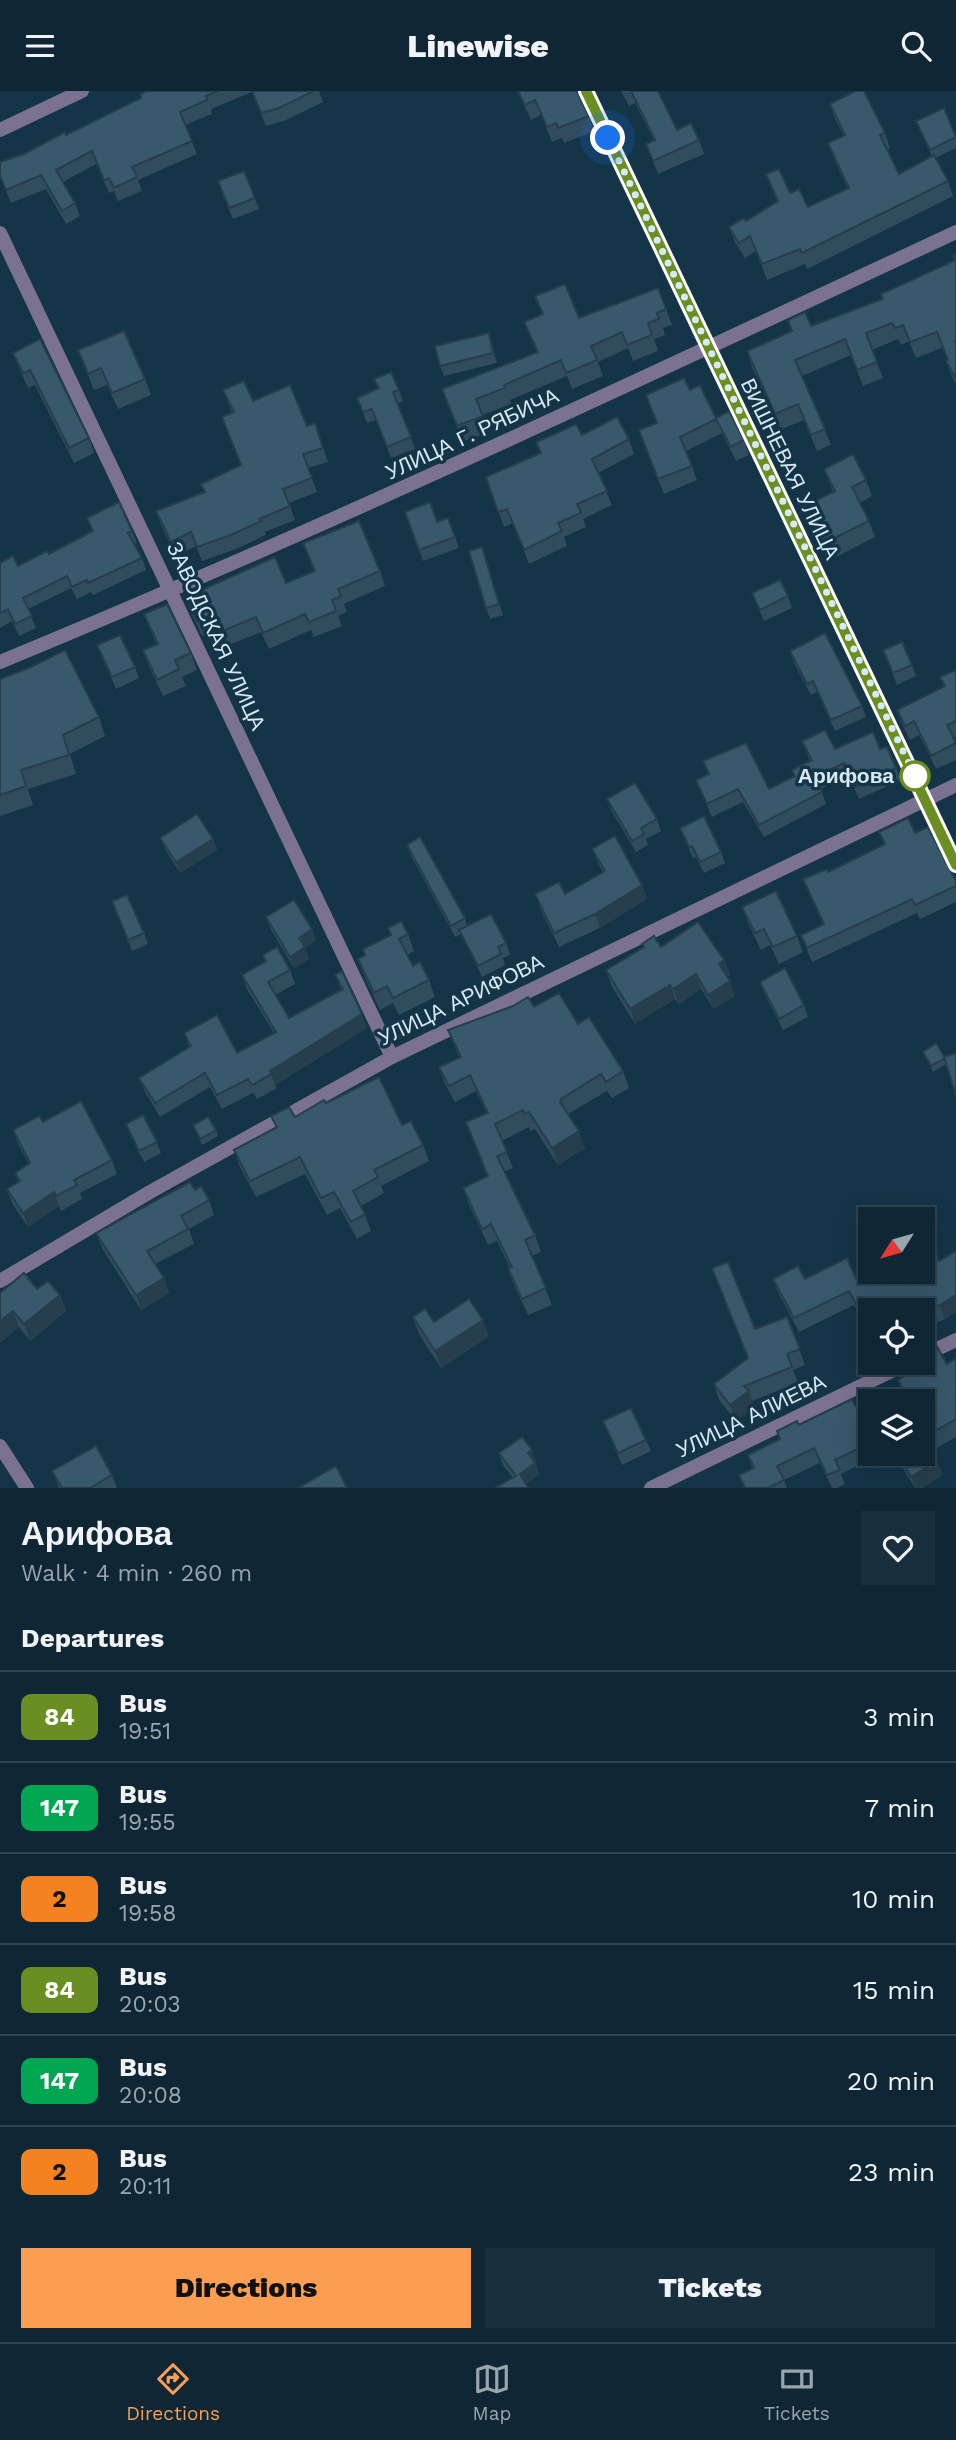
<!DOCTYPE html>
<html lang="en">
<head>
<meta charset="utf-8">
<style>
  :root { --surface:#0f2735; --page:#182f3d; --text:#f1f3f6; --muted:#9ba5ad; --line:#2f4450; --accent:#fb9e51 }
  body { margin:0; font-family:"Work Sans",sans-serif; background:var(--page); color:var(--text); height:100vh; display:flex; flex-direction:column; font-size:26px; white-space:nowrap }
  * { box-sizing:border-box; margin:0 }
  p { font-size:23px; color:var(--muted) }
  .icon { flex:none; width:38px; height:38px; fill:none; stroke:currentColor; stroke-width:2; stroke-linecap:round; stroke-linejoin:round }
  .map { position:relative; height:1397px; overflow:hidden }
  .sheet { display:flex; flex-direction:column; background:var(--surface); flex:1 }
  .sheet>* { flex:none }
  .badge { padding:0 14px; border-radius:10px; font-size:24px; line-height:46px }
  .needle { width:46px; rotate:233deg }
  .controls { position:absolute; left:858px; top:1116px; display:grid; gap:14px }
  .controls a { display:grid; place-items:center; width:77px; height:77px; border-radius:0px; background:var(--surface); box-shadow:0 7px 28px #0002,0 0 0 2px var(--line); font-size:35px }
  .you { position:absolute; width:35px; height:35px; margin:-18px; border:5px solid #fff; border-radius:50%; background:#1a73e8; box-shadow:0 0 0 10px #1a73e833 }
  .map>.badge { position:absolute; translate:-50% -50%; box-shadow:0 0 0 4px #fff }
  h2 { padding:0 21px; font-size:26px; line-height:63px }
  .round { display:grid; place-items:center; flex:none; width:74px; height:74px; border-radius:0px; background:var(--page) }
  .head { display:flex; align-items:center; justify-content:space-between; height:119px; padding:0 21px }
  h1 { font-size:33px; font-weight:800; line-height:52px }
  .button { display:flex; gap:14px; margin-top:auto; padding:14px 21px }
  .button a { flex:1; height:80px; border-radius:0px; background:var(--accent); color:#111; font-size:28px; font-weight:800; line-height:80px; text-align:center }
  .button a+a { background:var(--page); color:var(--text) }
  ul { padding:0; list-style:none }
  li { display:flex; align-items:center; gap:21px; height:91px; padding:0 21px; border-top:2px solid var(--line) }
  li div { flex:1 }
  li b { display:block; font-size:26px }
  li em { font-style:normal }
  li .badge { min-width:77px; font-weight:700; text-align:center }
  header { display:flex; justify-content:space-between; align-items:center; height:91px; padding:0 21px; background:var(--surface); font-size:32px; font-weight:800 }
  .menu { display:flex; justify-content:space-around; align-items:center; height:98px; border-top:2px solid var(--line); background:var(--surface); font-size:19px; color:var(--muted) }
  .menu a { display:grid; justify-items:center; gap:4px }
  .menu .on { color:var(--accent) }
  .map>svg:first-child { display:block }
  .lines { fill:none; stroke-linecap:round; stroke-linejoin:round }
  .minor { stroke:#7b7291; stroke-width:14 }
  .tertiary { stroke:#7b7291; stroke-width:14 }
  .wall { fill:#304c5d }
  .shaded-wall { fill:#273e4c }
  .building { fill:#38586c; stroke:#273e4c; stroke-width:2 }
  .line-casing { stroke:#fff; stroke-width:16 }
  .line { stroke:#6b8e23; stroke-width:10 }
  .walk { stroke:#d7e9f5; stroke-width:7; stroke-dasharray:0 12.6 }
  .stop-dot { fill:#fff; stroke:#6b8e23; stroke-width:3.5 }
  .labels { text-anchor:middle; stroke-width:7; stroke-linejoin:round; paint-order:stroke }
  .street-label { font-size:21px; fill:#d7e9f5; stroke:#143447 }
  .stop-label { font-size:21px; font-weight:bold; fill:#d7e9f5; stroke:#143447; text-anchor:end }
</style>
</head>
<body>
<header><svg class="icon" aria-label="menu" viewBox="0 0 24 24"><path d="M4 6h16M4 12h16M4 18h16"/></svg>Linewise<svg class="icon" aria-label="search" viewBox="0 0 24 24"><circle cx="10" cy="10" r="6"/><path d="M15 15l6 6"/></svg></header>
<div class="map">
<svg width="956" height="1397" viewBox="0 0 956 1397">
  <rect width="100%" height="100%" fill="#143447"/>
  <g class="lines">
    <g class="minor">
      <path d="M0,142L392,966"/>
      <path d="M0,571C323,438 639,289 956,141"/>
      <path d="M0,1190L150,1101L392,966L956,694"/>
      <path d="M922,1265L956,1249"/>
      <path d="M0,1355L27,1397"/>
      <path d="M651,1397L908,1272"/>
    </g>
    <g class="tertiary">
      <path d="M586,0L956,775"/>
      <path d="M0,39L82,0"/>
    </g>
  </g>
  <g class="wall">
    <path d="M147,0H319L323,11L284,30L266,35L252,1L211,18L212,23L185,34L197,63L138,89L142,100L118,110L114,100L109,102L96,73L63,91L75,112L80,125L66,133L46,98L11,112L0,86V71L24,63L141,7Z"/>
    <path d="M517,0H577L589,25L594,40L564,52L562,47L552,51L541,24L531,29Z"/>
    <path d="M621,0H660L658,1L677,39L699,49L704,63L658,83L646,53L654,50L635,12L629,15Z"/>
    <path d="M830,13L885,42L890,57L887,59L899,83L932,66L916,30L956,45V57L935,67L948,90L953,105L807,178L805,173L767,189L756,160L745,167L735,151L729,136L746,130L777,111L766,83L808,116L848,98L834,68L828,52L844,45L835,28Z"/>
    <path d="M244,80L259,118L233,128L218,90Z"/>
    <path d="M956,163V293L952,286L946,270L948,269L942,257L916,267L909,250L901,254L898,248L872,259L883,287L863,295L851,264L802,285L831,354L817,360L804,329L780,339L752,276L747,260L792,240L788,229L811,235L883,208L955,169Z"/>
    <path d="M658,197L672,234L663,237L665,244L654,248L658,260L633,270L628,257L598,271L603,285L572,298L567,285L510,309L511,313L482,324L489,341L462,351L442,298L537,261L524,231L542,223L535,205L579,227Z"/>
    <path d="M40,248L89,347L94,362L74,372L35,294L28,297L19,277L13,262Z"/>
    <path d="M492,252L497,272L444,285L440,275Z"/>
    <path d="M78,259L145,288L151,304L118,318L107,294L94,299Z"/>
    <path d="M374,288L399,299L403,310L398,312L415,358L391,367L376,329L367,332L357,307L378,298Z"/>
    <path d="M223,299L253,310L307,335L315,332L328,371L308,377L317,401L289,412L295,429L265,441L266,444L236,458L202,470L196,455L176,465L161,434L156,420L205,402L201,393L241,375L222,326L232,322Z"/>
    <path d="M690,299L716,327L744,349L749,364L736,370L722,342L686,360L697,389L664,403L644,354L657,332Z"/>
    <path d="M582,344L629,348L634,363L598,382L612,414L583,428L586,436L564,446L567,455L529,473L513,432L504,436L486,386L540,362L536,351Z"/>
    <path d="M824,378L866,389L872,405L860,412L869,430L875,446L830,469L811,432L805,415L833,401Z"/>
    <path d="M405,421L438,431L448,427L459,457L423,470Z"/>
    <path d="M87,427L132,440L137,452L134,453L142,467L146,479L93,504L91,501L77,508L71,497L28,518L36,537L19,545L12,530L0,537V472L18,475L49,463L92,441Z"/>
    <path d="M303,452L380,480L385,495L344,513L347,521L338,525L342,535L314,546L311,539L269,558L261,541L227,555L220,538L202,545L191,522L186,506L286,492L314,480Z"/>
    <path d="M482,456L503,524L490,528L486,517Z"/>
    <path d="M752,502L788,505L792,517L764,530Z"/>
    <path d="M144,523L191,562L197,579L182,586L186,595L163,605L149,576L143,559L156,553Z"/>
    <path d="M97,554L135,576L139,587L116,598Z"/>
    <path d="M883,559L912,574L916,585L897,594Z"/>
    <path d="M790,560L862,615L866,626L835,640L817,601L811,604L794,572Z"/>
    <path d="M956,579V646L954,647L956,651V669L936,678L919,644L910,649L902,633L897,619L944,596L940,586Z"/>
    <path d="M0,588L99,626L105,645L70,663L76,683L28,698L33,714L0,725Z"/>
    <path d="M802,650L835,658H880L896,677L901,689L859,708L849,685L821,698L826,713L764,746L743,711L712,726L696,689L708,684L703,670L769,698L794,685L792,679L810,670Z"/>
    <path d="M607,708L657,728L661,740L646,748L648,754L636,761L611,719Z"/>
    <path d="M680,737L721,761L725,772L704,782L696,766L693,767Z"/>
    <path d="M879,741L915,742L956,790V811L920,828L917,822L812,871L801,844L823,834L803,788L828,781L884,754Z"/>
    <path d="M160,747L213,748L217,759L180,782L165,758Z"/>
    <path d="M407,754L465,827L467,835L506,852L510,864L503,867L505,874L482,886L461,843L455,846L411,765Z"/>
    <path d="M592,758L642,794L647,808L600,837L559,856L540,817L535,803H565L603,781L598,772Z"/>
    <path d="M112,810L144,842L148,853L132,860Z"/>
    <path d="M742,816L797,845L803,861L779,873L770,854L761,859L748,832Z"/>
    <path d="M266,826L312,838L316,850L305,857L309,868L294,877L270,837Z"/>
    <path d="M388,837L408,843L414,860L407,864L413,875L429,889L435,906L399,924L393,912L380,919L364,885L358,868L365,864L363,858L390,844Z"/>
    <path d="M642,853L724,869L730,884L727,886L735,905L714,918L701,898L679,913L675,908L635,933L611,894L606,879L644,856Z"/>
    <path d="M263,864L290,879L295,893L275,904L289,927L341,899L335,884L367,937L275,994L277,997L257,1008L253,1002L222,1018L210,996L160,1026L145,1001L139,987L189,956L184,942L237,962L274,942L247,898L242,884L265,871Z"/>
    <path d="M760,891L804,914L808,926L783,939L764,902Z"/>
    <path d="M534,916L578,933L623,980L629,997L612,1007L607,1000L568,1023L585,1057L558,1074L535,1038L531,1040L529,1036L502,1050L513,1077L504,1081L535,1144L541,1161L532,1165L552,1214L528,1224L514,1194L508,1177H510L497,1150L488,1154L469,1114L463,1097L487,1086L466,1031L487,1023L476,1000L455,1011L445,993L439,976L459,966L448,939Z"/>
    <path d="M923,961L945,966L946,973L933,981Z"/>
    <path d="M326,1012L402,1034L423,1054L429,1070L381,1095L384,1102L361,1115L365,1123L371,1140L357,1148L340,1117L327,1124L305,1083L256,1106L240,1076L234,1059L276,1037L271,1025L295,1026Z"/>
    <path d="M43,1031L112,1069L117,1083L80,1102L82,1108L61,1120L59,1115L28,1136L12,1112L7,1098L18,1091L15,1082L29,1073L18,1053L13,1039Z"/>
    <path d="M126,1033L157,1051L161,1062L144,1071L130,1044Z"/>
    <path d="M193,1034L216,1039L218,1045L202,1054Z"/>
    <path d="M195,1099L209,1109L214,1124L189,1138L194,1153L155,1173L164,1187L169,1202L141,1219L102,1157L96,1142Z"/>
    <path d="M956,1160V1221L945,1228L922,1237V1220H870V1242L854,1214L799,1241L778,1201L773,1188H856L939,1170Z"/>
    <path d="M37,1198L60,1204L66,1220L30,1250L19,1236L0,1202Z"/>
    <path d="M413,1226L434,1231L489,1245L441,1277L419,1243Z"/>
    <path d="M787,1226L805,1274L793,1279L798,1292L752,1310L754,1316L736,1330L719,1309L714,1293L747,1267L755,1238Z"/>
    <path d="M956,1267V1346L931,1360L943,1384L922,1397H915L894,1363H922L898,1289L921,1277L919,1272L947,1273Z"/>
    <path d="M870,1311V1363H882L841,1383L845,1393L837,1397H832L820,1372L784,1389L787,1397H744L739,1384L752,1378L748,1364L780,1348L777,1340Z"/>
    <path d="M603,1330L646,1349L651,1360L622,1374Z"/>
    <path d="M499,1362L536,1370L535,1371L539,1383L526,1393L513,1387L503,1374Z"/>
    <path d="M52,1380L112,1384L117,1397H59Z"/>
  </g>
  <g class="shaded-wall">
    <path d="M489,242L492,252L497,272L493,262Z"/>
    <path d="M482,456L486,467L503,524L499,513Z"/>
    <path d="M213,748L217,759L180,782L176,771Z"/>
    <path d="M642,794L647,808L600,837L595,823Z"/>
    <path d="M312,838L316,850L305,857L309,868L294,877L290,866L299,847Z"/>
    <path d="M724,869L730,884L724,887L719,873Z"/>
    <path d="M696,883L701,898L679,913L673,898Z"/>
    <path d="M730,890L735,905L714,918L708,904Z"/>
    <path d="M670,894L675,908L635,933L630,918Z"/>
    <path d="M362,923L367,937L275,994L270,980Z"/>
    <path d="M579,1040L585,1057L558,1074L552,1057Z"/>
    <path d="M54,1101L59,1115L28,1136L23,1122Z"/>
    <path d="M164,1187L169,1202L141,1219L136,1204Z"/>
    <path d="M60,1204L66,1220L30,1250L24,1233Z"/>
    <path d="M956,1204V1221L945,1228L940,1214Z"/>
    <path d="M13,1220L19,1236L0,1252V1230Z"/>
    <path d="M483,1229L489,1245L441,1277L435,1260Z"/>
    <path d="M749,1300L754,1316L736,1330L730,1314Z"/>
    <path d="M532,1359L536,1370L532,1373L528,1362Z"/>
    <path d="M937,1370L943,1384L922,1397H916L911,1386Z"/>
    <path d="M535,1372L539,1383L524,1394L520,1383Z"/>
  </g>
  <g class="building">
    <path d="M147,0H218L206,5L207,9L180,21L192,50L132,76L137,86L114,97L109,87L104,89L92,60L56,79L75,112L62,120L41,84L6,99L0,85V71L24,63L65,41L66,44L141,7L140,3Z"/>
    <path d="M252,0H314L279,17L261,22Z"/>
    <path d="M518,0H577L589,25L558,37L556,32L547,36L535,9L525,14Z"/>
    <path d="M631,0H658L677,39L691,32L699,49L653,70L646,53L655,49Z"/>
    <path d="M855,0H864L885,42L880,44L899,83L934,64L948,90L802,162L800,158L762,173L750,145L739,152L729,136L744,127L746,130L778,110L766,83L779,78L790,102L799,98L808,116L849,97L828,52L845,44L830,13Z"/>
    <path d="M944,17L956,46L930,59L916,30Z"/>
    <path d="M244,80L255,107L229,117L218,90Z"/>
    <path d="M956,163V249L955,250L956,252V288L946,270L948,269L937,241L910,251L903,234L895,237L892,232L866,242L877,271L857,279L845,248L795,269L825,338L811,344L798,313L775,323L747,260L792,240L788,229L805,221L811,235L883,208L881,203L956,169L953,164Z"/>
    <path d="M565,193L579,227L658,197L666,218L657,222L659,228L648,232L652,244L627,254L622,241L591,255L597,269L566,282L561,269L504,294L505,297L476,308L483,325L457,335L442,298L538,261L524,231L543,223L535,205Z"/>
    <path d="M124,240L145,288L112,302L101,277L88,283L78,259Z"/>
    <path d="M489,242L493,262L440,275L435,255Z"/>
    <path d="M40,248L89,347L69,357L30,279L23,282L13,262Z"/>
    <path d="M391,281L399,299L393,301L411,346L387,356L372,318L363,321L357,307L379,297L374,288Z"/>
    <path d="M684,287L690,299L700,294L716,327L729,320L744,349L731,356L716,328L680,346L692,375L658,388L639,339L657,332L646,304Z"/>
    <path d="M244,290L253,310L290,294L307,335L315,332L323,357L303,363L312,387L283,398L290,415L259,428L261,430L231,444L197,456L191,441L171,451L156,420L205,401L201,393L241,374L222,326L234,321L223,299Z"/>
    <path d="M617,326L629,348L592,368L607,400L577,413L581,422L558,432L562,440L524,459L507,418L498,421L486,386L541,362L536,351L557,342L576,333L582,344Z"/>
    <path d="M853,363L866,389L852,396L869,430L824,452L805,415L835,400L824,378Z"/>
    <path d="M119,411L132,440L128,442L142,467L88,492L87,489L72,496L67,485L23,507L32,525L15,533L8,518L0,522V472L13,465L18,475L47,460L49,463L93,440L87,427Z"/>
    <path d="M430,411L437,431L448,427L455,446L419,459L405,421Z"/>
    <path d="M359,430L380,480L338,498L341,505L332,509L336,520L309,531L305,523L263,542L256,526L222,540L214,523L197,530L186,506L275,466L286,492L315,480L303,452Z"/>
    <path d="M482,456L499,513L486,517L469,460Z"/>
    <path d="M780,489L788,505L760,519L752,502Z"/>
    <path d="M167,513L191,562L175,569L179,578L157,589L143,559L158,553L144,523Z"/>
    <path d="M825,542L862,615L831,629L813,590L807,593L790,560Z"/>
    <path d="M120,544L135,576L112,586L97,554Z"/>
    <path d="M902,551L912,574L893,582L883,559Z"/>
    <path d="M65,559L99,626L63,644L69,664L21,679L26,695L0,704V588L31,576Z"/>
    <path d="M956,579V630L947,634L956,652L931,665L914,630L905,635L897,619L945,595L940,586Z"/>
    <path d="M825,639L835,658L873,641L880,658L887,656L896,677L855,696L844,672L815,686L822,701L759,734L738,698L707,713L696,689L709,683L703,670L746,652L769,698L795,685L792,679L812,669L802,650Z"/>
    <path d="M635,692L657,728L641,737L644,743L632,750L607,708Z"/>
    <path d="M197,723L213,748L176,771L160,747Z"/>
    <path d="M704,725L721,761L700,771L692,755L689,756L680,737Z"/>
    <path d="M908,727L915,742L928,736L956,790V795L915,814L912,808L807,857L801,844L824,833L803,788L827,778L828,781L885,753L879,741Z"/>
    <path d="M615,745L642,794L595,823L554,842L535,803L559,791L565,803L605,780L592,758Z"/>
    <path d="M420,746L465,827L451,835L407,754Z"/>
    <path d="M776,800L797,845L773,856L764,838L755,842L742,816Z"/>
    <path d="M127,804L144,842L128,849L112,810Z"/>
    <path d="M294,809L312,838L299,847L305,856L290,866L266,826Z"/>
    <path d="M491,823L506,852L498,856L501,863L478,875L459,839Z"/>
    <path d="M401,830L408,843L399,848L413,875L420,871L429,889L393,907L387,895L374,902L358,868L365,864L363,858L391,844L388,837Z"/>
    <path d="M698,831L724,869L719,873L730,890L708,904L696,883L673,898L670,894L630,918L606,879L644,856L642,853L654,845L661,856Z"/>
    <path d="M277,856L290,879L268,891L289,927L343,898L335,884L342,880L362,923L270,980L272,983L252,994L248,988L217,1004L205,982L155,1012L139,987L191,955L184,942L217,924L237,962L276,941L242,884L266,870L263,864Z"/>
    <path d="M785,877L804,914L779,928L760,891Z"/>
    <path d="M559,902L578,933L589,926L623,980L606,991L601,983L561,1008L560,1011L579,1040L552,1057L529,1021L525,1023L523,1019L495,1033L507,1061L497,1065L535,1144L525,1149L546,1197L522,1208L508,1177L512,1176L491,1133L482,1138L463,1097L488,1085L466,1031L488,1022L470,984L449,995L439,976L461,966L448,939L513,915L528,906L534,916Z"/>
    <path d="M936,952L945,967L931,975L923,961Z"/>
    <path d="M956,962V1004L944,966Z"/>
    <path d="M379,986L402,1034L411,1030L423,1054L374,1079L378,1086L353,1100L365,1123L351,1131L334,1101L321,1107L300,1066L250,1090L234,1059L277,1036L271,1025L289,1016L295,1026L324,1009L326,1012Z"/>
    <path d="M81,1010L112,1069L74,1089L77,1094L56,1105L54,1101L23,1122L7,1098L20,1090L15,1082L30,1072L13,1039L39,1025L43,1031Z"/>
    <path d="M143,1024L157,1051L139,1060L126,1033Z"/>
    <path d="M208,1026L216,1039L200,1048L193,1034Z"/>
    <path d="M190,1091L195,1099L201,1095L209,1109L181,1125L188,1138L147,1160L164,1187L136,1204L96,1142Z"/>
    <path d="M922,1138L939,1170L956,1160V1204L940,1214L922,1221V1220H870V1238L849,1200L794,1227L773,1188L798,1175L805,1188L847,1167L856,1188L870,1181H922Z"/>
    <path d="M728,1171L755,1238L787,1226L800,1258L787,1263L792,1276L744,1295L749,1300L730,1314L714,1293L748,1267L712,1177Z"/>
    <path d="M24,1182L37,1198L48,1190L60,1204L24,1233L13,1220L0,1230V1202Z"/>
    <path d="M469,1208L483,1229L435,1260L413,1226L425,1218L434,1231Z"/>
    <path d="M936,1254L947,1273L956,1267V1328L923,1347L937,1370L911,1386L898,1363H922V1311H894L906,1304L898,1289L923,1275L921,1272H922V1262Z"/>
    <path d="M875,1305L878,1311H870V1352L835,1369L840,1379L827,1384L814,1357L777,1375L784,1389L768,1397H745L739,1384L754,1377L748,1364L780,1348L777,1340L797,1330L799,1334L852,1308L855,1315Z"/>
    <path d="M631,1317L646,1349L618,1362L603,1330Z"/>
    <path d="M522,1346L532,1359L528,1362L535,1372L520,1383L528,1397H495L516,1385L499,1362Z"/>
    <path d="M96,1355L112,1384L90,1397H62L52,1380Z"/>
    <path d="M336,1375L347,1397H298Z"/>
  </g>
  <g class="lines">
    <defs>
      <path id="line" d="M586,0L956,774"/>
    </defs>
    <use href="#line" class="line-casing"/>
    <use href="#line" class="line"/>
    <path class="walk" d="M608,47L915,685"/>
  </g>
  <circle class="stop-dot" cx="915" cy="685" r="14"/>
  <g class="labels">
    <g class="street-label">
      <text transform="translate(472 343) rotate(-25)" y="7">УЛИЦА Г. РЯБИЧА</text>
      <text transform="translate(790 378) rotate(64)" y="7">ВИШНЕВАЯ УЛИЦА</text>
      <text transform="translate(216 545) rotate(65)" y="7">ЗАВОДСКАЯ УЛИЦА</text>
      <text transform="translate(461 909) rotate(-26)" y="7">УЛИЦА АРИФОВА</text>
      <text transform="translate(751 1325) rotate(-26)" y="7">УЛИЦА АЛИЕВА</text>
    </g>
    <g class="stop-label">
      <text x="894" y="692">Арифова</text>
    </g>
  </g>
</svg>
<div class="controls">
<a><svg class="needle" viewBox="-14 -14 28 28"><path d="M0-13l5 13h-10z" fill="#e53935"/><path d="M0 13l5-13h-10z" fill="#9ba5ad"/></svg></a>
<a><svg class="icon" aria-label="locate" viewBox="0 0 24 24"><circle cx="12" cy="12" r="6"/><path d="M12 2v4M12 18v4M2 12h4M18 12h4"/></svg></a>
<a><svg class="icon" aria-label="layers" viewBox="0 0 24 24"><path d="M12 4l9 5-9 5-9-5zM3 14l9 5 9-5"/></svg></a>
</div>
<div class="you" style="left:608px;top:47px"></div>
</div>
<section class="sheet">
<div class="head"><div><h1>Арифова</h1><p>Walk · 4 min · 260 m</p></div><a class="round"><svg class="icon" aria-label="heart" viewBox="0 0 24 24"><path d="M12 20l-8-8c-3-5 5-10 8-4 3-6 11-1 8 4z"/></svg></a></div>
<h2>Departures</h2>
<ul>
<li><span class="badge" style="background:#6b8e23;color:#fff">84</span><div><b>Bus</b><p>19:51</p></div><em>3 min</em></li>
<li><span class="badge" style="background:#00a651;color:#fff">147</span><div><b>Bus</b><p>19:55</p></div><em>7 min</em></li>
<li><span class="badge" style="background:#f58220;color:#111">2</span><div><b>Bus</b><p>19:58</p></div><em>10 min</em></li>
<li><span class="badge" style="background:#6b8e23;color:#fff">84</span><div><b>Bus</b><p>20:03</p></div><em>15 min</em></li>
<li><span class="badge" style="background:#00a651;color:#fff">147</span><div><b>Bus</b><p>20:08</p></div><em>20 min</em></li>
<li><span class="badge" style="background:#f58220;color:#111">2</span><div><b>Bus</b><p>20:11</p></div><em>23 min</em></li>
</ul>
<div class="button"><a>Directions</a><a>Tickets</a></div>
</section>
<nav class="menu">
<a class="on"><svg class="icon" aria-label="directions" viewBox="0 0 24 24"><path d="M12 3l9 9-9 9-9-9zM9 14v-3h6M13 9l2 2-2 2"/></svg>Directions</a>
<a><svg class="icon" aria-label="map" viewBox="0 0 24 24"><path d="M3 6l6-2 6 2 6-2v14l-6 2-6-2-6 2zM9 4v14M15 6v14"/></svg>Map</a>
<a><svg class="icon" aria-label="tickets" viewBox="0 0 24 24"><path d="M3 7h18v10H3zM15 7v10"/></svg>Tickets</a>
</nav>
</body>
</html>
